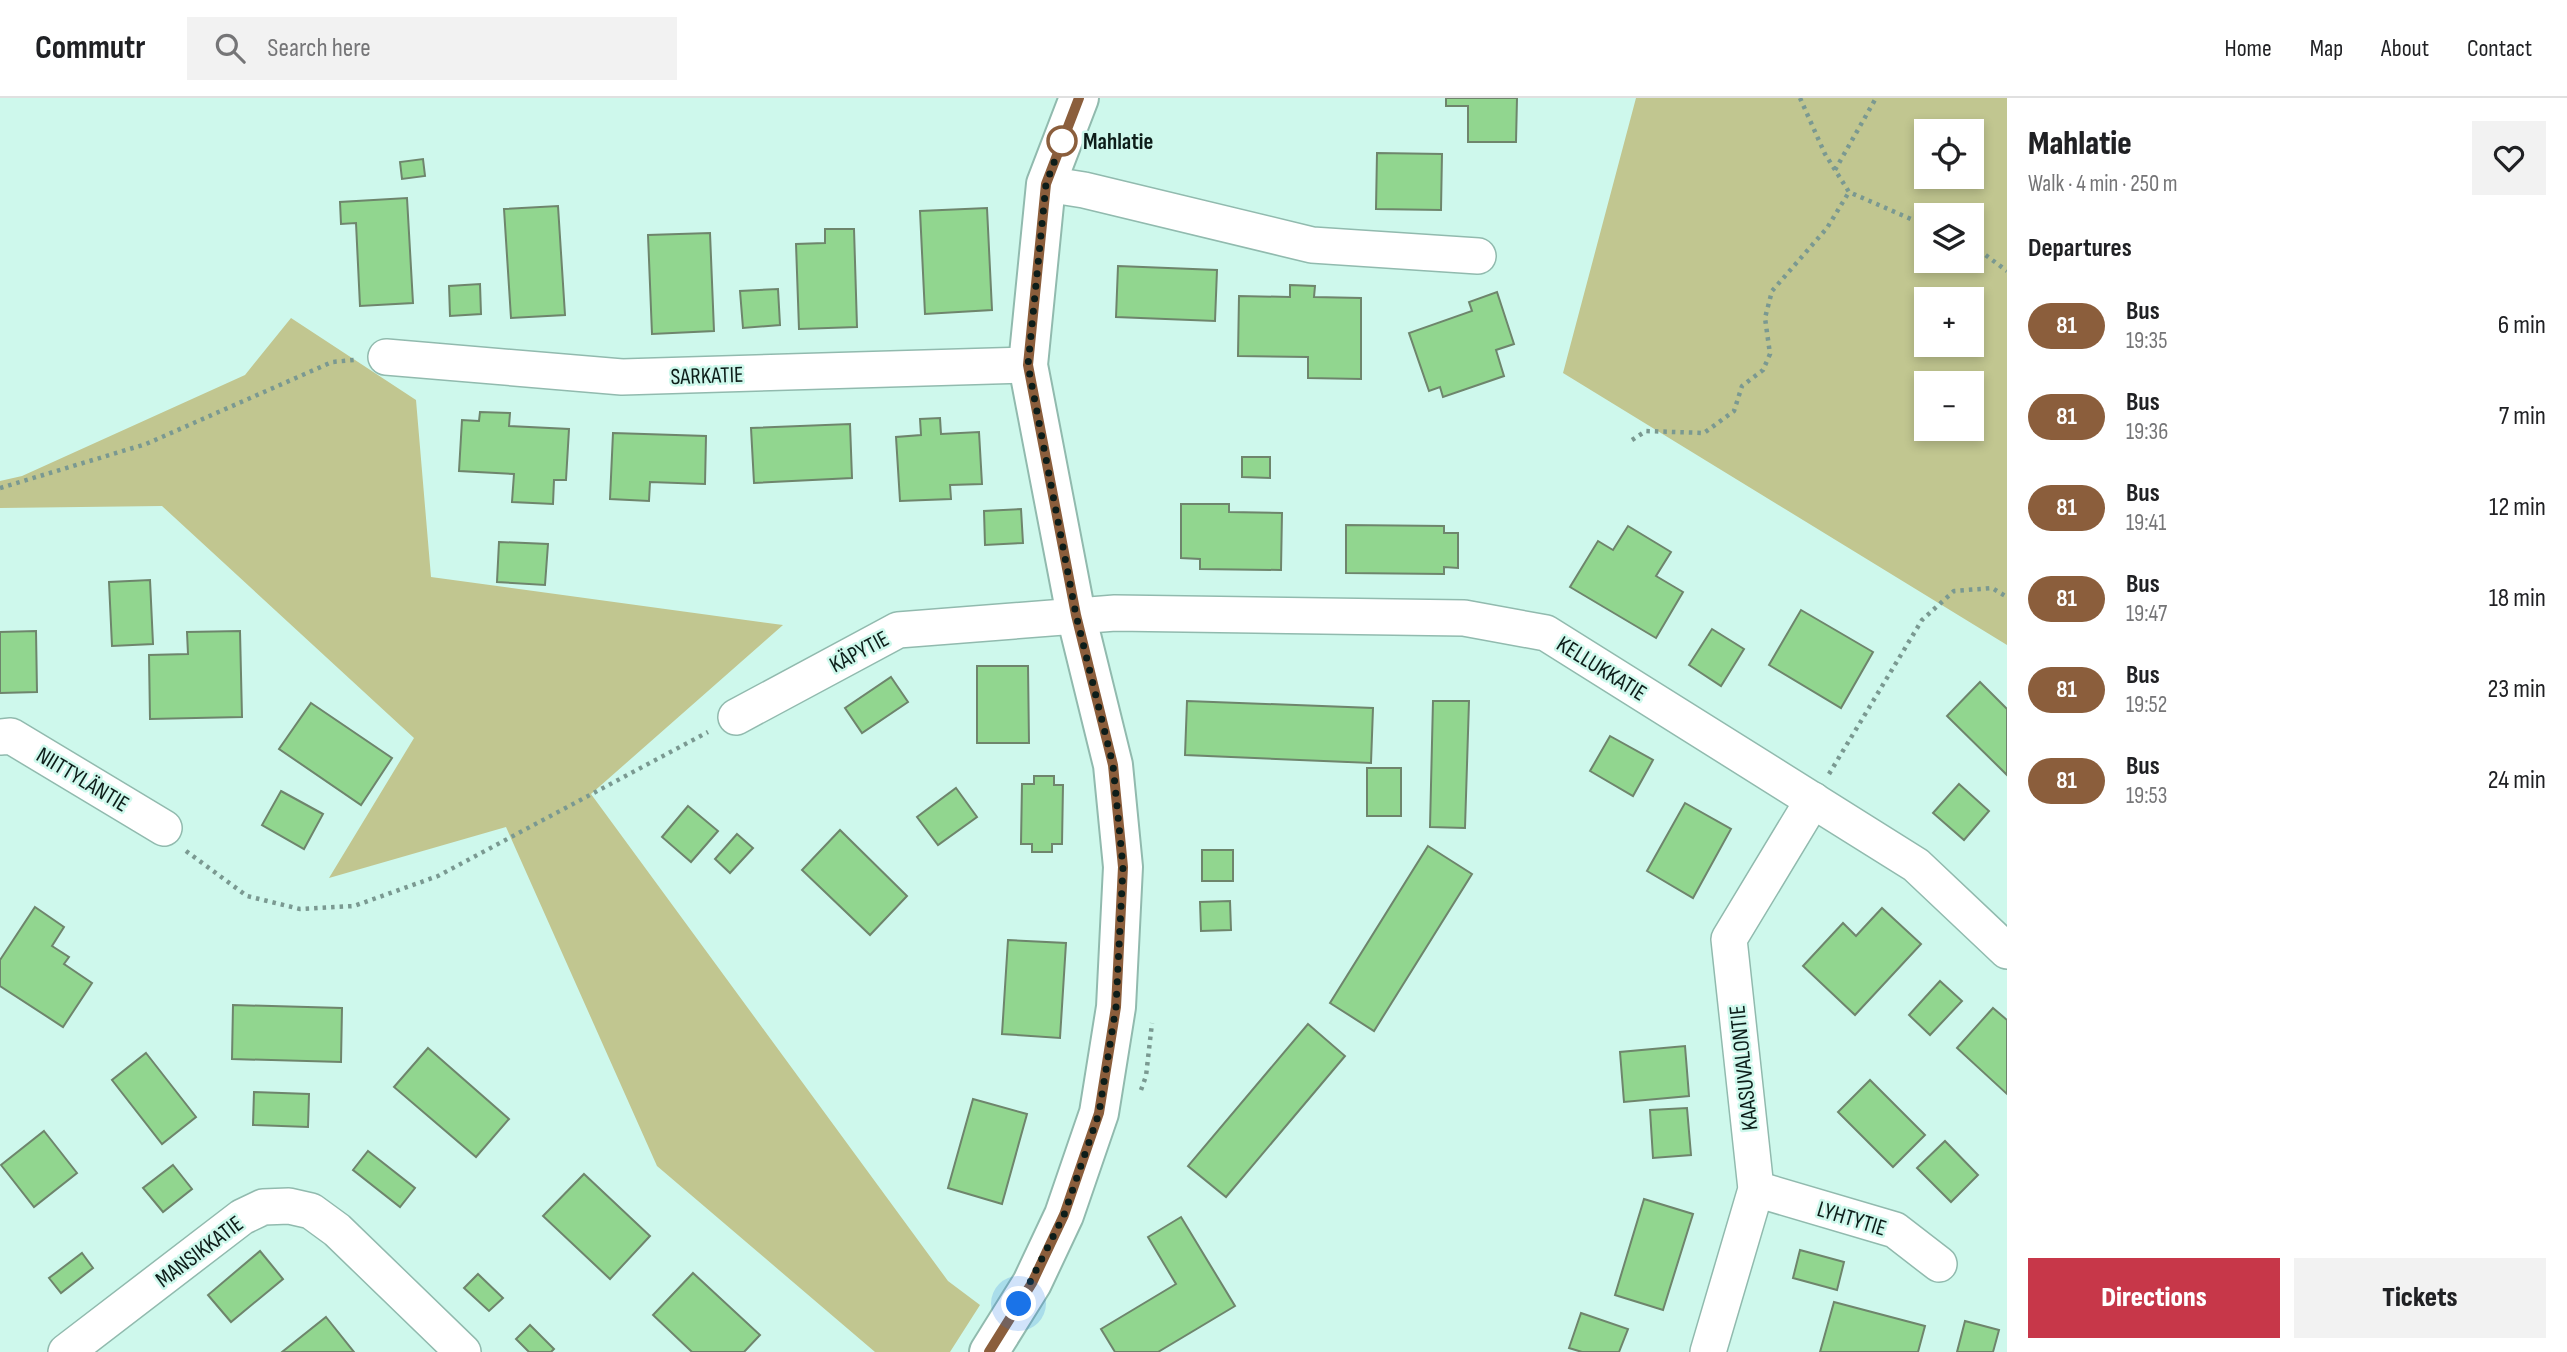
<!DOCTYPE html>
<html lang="en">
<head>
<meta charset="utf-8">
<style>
  :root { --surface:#fff; --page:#f2f2f2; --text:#202124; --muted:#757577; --line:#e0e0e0; --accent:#c73749 }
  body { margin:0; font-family:"Sofia Sans Condensed",sans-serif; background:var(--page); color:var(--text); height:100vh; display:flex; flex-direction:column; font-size:26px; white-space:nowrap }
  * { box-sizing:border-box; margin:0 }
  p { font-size:23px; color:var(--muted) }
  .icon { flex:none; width:38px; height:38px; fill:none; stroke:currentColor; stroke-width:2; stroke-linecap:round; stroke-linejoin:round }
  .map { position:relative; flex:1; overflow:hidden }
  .details { display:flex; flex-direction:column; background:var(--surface); width:560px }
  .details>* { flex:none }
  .badge { padding:0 14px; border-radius:23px; font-size:24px; line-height:46px }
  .tools { position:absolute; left:1914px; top:21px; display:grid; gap:14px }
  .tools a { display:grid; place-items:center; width:70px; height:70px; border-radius:0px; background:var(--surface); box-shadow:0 4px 10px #0003; font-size:35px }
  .you { position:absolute; width:35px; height:35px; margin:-18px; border:5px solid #fff; border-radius:50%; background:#1a73e8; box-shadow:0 0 0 10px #1a73e833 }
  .map>.badge { position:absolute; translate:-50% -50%; box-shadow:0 0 0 4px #fff }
  h2 { padding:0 21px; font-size:26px; line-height:63px }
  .round { display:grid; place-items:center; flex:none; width:74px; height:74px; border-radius:0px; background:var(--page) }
  .head { display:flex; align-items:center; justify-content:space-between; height:119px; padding:0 21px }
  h1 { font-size:33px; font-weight:800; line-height:52px }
  .action { display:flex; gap:14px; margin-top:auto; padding:14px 21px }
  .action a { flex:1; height:80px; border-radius:0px; background:var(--accent); color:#fff; font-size:28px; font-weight:800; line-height:80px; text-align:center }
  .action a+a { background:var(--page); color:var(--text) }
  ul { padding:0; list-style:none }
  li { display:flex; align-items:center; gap:21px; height:91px; padding:0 21px }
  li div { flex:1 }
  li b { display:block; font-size:26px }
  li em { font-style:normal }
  li .badge { min-width:77px; font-weight:700; text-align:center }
  header { display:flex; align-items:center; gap:42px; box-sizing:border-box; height:98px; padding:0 35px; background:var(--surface); border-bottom:2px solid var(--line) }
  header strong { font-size:33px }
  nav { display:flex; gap:38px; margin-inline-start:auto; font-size:24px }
  .search { width:490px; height:63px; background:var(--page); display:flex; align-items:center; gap:18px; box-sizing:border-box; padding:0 24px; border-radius:0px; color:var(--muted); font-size:26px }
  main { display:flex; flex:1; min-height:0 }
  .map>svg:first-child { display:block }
  .green { fill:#c1c690; fill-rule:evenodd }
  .building { fill:#91d68f; stroke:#6e856c; stroke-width:2 }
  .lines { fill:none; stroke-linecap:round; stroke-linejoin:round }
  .street-casing { stroke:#91baae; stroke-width:38 }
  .secondary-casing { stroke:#91baae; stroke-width:42 }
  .path { stroke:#7a9991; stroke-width:4.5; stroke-dasharray:3.5 5; stroke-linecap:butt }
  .street { stroke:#fff; stroke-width:35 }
  .secondary { stroke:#fff; stroke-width:38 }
  .line-casing { stroke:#fff; stroke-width:16 }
  .line { stroke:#8b5e3c; stroke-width:10 }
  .walk { stroke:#0d1d19; stroke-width:7; stroke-dasharray:0 12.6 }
  .stop-dot { fill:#fff; stroke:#8b5e3c; stroke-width:3.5 }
  .labels { text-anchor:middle; stroke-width:5; stroke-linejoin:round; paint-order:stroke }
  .stop-label { font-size:23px; font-weight:bold; fill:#0d1d19; stroke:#cef8ec; text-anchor:start }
  .street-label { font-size:23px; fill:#0d1d19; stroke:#cef8ec }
</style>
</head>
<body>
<header>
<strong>Commutr</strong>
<div class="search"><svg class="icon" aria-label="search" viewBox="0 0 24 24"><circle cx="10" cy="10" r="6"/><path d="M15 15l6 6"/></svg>Search here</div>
<nav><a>Home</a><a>Map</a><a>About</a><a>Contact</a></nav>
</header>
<main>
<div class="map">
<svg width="2007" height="1254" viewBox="0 0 2007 1254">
  <rect width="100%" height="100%" fill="#cef8ec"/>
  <g class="green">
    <path d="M1636,0H2007V547L1563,275ZM1927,33H1972V79H1927ZM1927,117H1972V163H1927ZM1927,201H1972V247H1927ZM1927,285H1972V331H1927Z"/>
    <path d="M291,220L416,302L431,479L783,527L591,696L948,1183L980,1207L950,1254H875L657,1068L506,729L329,780L414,640L162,408L0,410V383L22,378L245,277Z"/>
  </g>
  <g class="building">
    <path d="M1446,0H1517L1516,44H1468V8H1446Z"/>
    <path d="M1377,55L1442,56L1441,112L1376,111Z"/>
    <path d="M423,61L425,78L402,81L400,64Z"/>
    <path d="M407,100L413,205L360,208L356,125L341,126L340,104Z"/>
    <path d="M558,108L565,217L511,220L504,111Z"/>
    <path d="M987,110L992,212L925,216L920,113Z"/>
    <path d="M825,131H854L857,229L799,231L796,146L825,145Z"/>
    <path d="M710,135L714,233L652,236L648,137Z"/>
    <path d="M1118,168L1217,172L1215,223L1116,219Z"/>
    <path d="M480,186L481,216L450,218L449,188Z"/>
    <path d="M1290,187L1315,188L1314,199L1361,200V281L1308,280V259L1238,258L1239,198L1290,199Z"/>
    <path d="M778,191L780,227L743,230L740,193Z"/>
    <path d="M1497,194L1514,246L1496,252L1504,278L1443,299L1440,289L1429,293L1409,235L1472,213L1469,204Z"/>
    <path d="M480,314L510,315L509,328L569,331L566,382H554L553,406L512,404L514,376L459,373L462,322L479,323Z"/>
    <path d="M940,320L941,336L979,334L982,386L950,387L951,401L900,403L896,339L921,337L920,321Z"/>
    <path d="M850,326L852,380L754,385L751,330Z"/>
    <path d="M613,335L706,338L705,386L650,384L649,403L610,401Z"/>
    <path d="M1242,359H1270V380L1242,379Z"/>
    <path d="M1181,406H1229V414L1282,415L1281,472L1200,471V461L1181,460Z"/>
    <path d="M1021,411L1023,445L985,447L984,413Z"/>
    <path d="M1346,427L1444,428V435H1458V470L1444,469V476L1346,475Z"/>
    <path d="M1628,428L1671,454L1656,478L1683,494L1656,540L1570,489L1598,443L1613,452Z"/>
    <path d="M499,444L548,446L545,487L497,484Z"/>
    <path d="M150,482L153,546L112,548L109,484Z"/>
    <path d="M1801,512L1873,554L1841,610L1769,567Z"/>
    <path d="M1712,531L1744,551L1721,588L1689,567Z"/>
    <path d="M36,533L37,594L0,595V534Z"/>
    <path d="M240,533L242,619L150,621L149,557L188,556L187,534Z"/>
    <path d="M977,568H1028L1029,645H977Z"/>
    <path d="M891,579L908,604L862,635L845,610Z"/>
    <path d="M1980,584L2007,611V677L1947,618Z"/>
    <path d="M1187,603L1373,610L1371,665L1185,657Z"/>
    <path d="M1433,603H1469L1465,730L1430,729Z"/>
    <path d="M311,605L392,660L361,707L279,651Z"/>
    <path d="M1610,638L1653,662L1633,698L1590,673Z"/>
    <rect x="1367" y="670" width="34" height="48"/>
    <path d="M1034,678H1054V687H1063L1062,746H1052V754H1032V746H1021L1022,686H1034Z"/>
    <path d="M1959,686L1989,713L1964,742L1933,715Z"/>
    <path d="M956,690L977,719L938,747L917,719Z"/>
    <path d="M281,693L323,716L304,751L262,727Z"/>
    <path d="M1685,705L1731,731L1693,800L1647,773Z"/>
    <path d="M688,708L718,733L691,764L662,739Z"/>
    <path d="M840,732L907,798L870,837L802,772Z"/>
    <path d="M737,736L753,750L730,775L715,761Z"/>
    <path d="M1428,748L1472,776L1374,933L1330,905Z"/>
    <rect x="1202" y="752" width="31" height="31"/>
    <path d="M1230,803L1231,832L1201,833L1200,804Z"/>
    <path d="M35,809L64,829L52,848L69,859L64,866L92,885L63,929L0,888V862Z"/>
    <path d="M1882,810L1921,846L1855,917L1803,868L1843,825L1856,838Z"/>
    <path d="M1008,842L1066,845L1060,940L1002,936Z"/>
    <path d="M1940,883L1962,903L1930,937L1909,917Z"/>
    <path d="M233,907L342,910L341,964L232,961Z"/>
    <path d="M1993,910L2007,922V996L1957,950Z"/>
    <path d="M1308,926L1345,958L1226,1099L1188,1068Z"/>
    <path d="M1685,948L1689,998L1624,1004L1620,954Z"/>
    <path d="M428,950L509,1021L476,1059L394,989Z"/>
    <path d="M146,955L196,1019L162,1046L112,982Z"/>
    <path d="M1870,982L1925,1037L1893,1069L1838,1014Z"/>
    <path d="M254,994L309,996L308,1029L253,1027Z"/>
    <path d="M973,1001L1027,1016L1002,1106L948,1090Z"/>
    <path d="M1687,1010L1691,1057L1653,1060L1650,1012Z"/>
    <path d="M44,1033L77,1075L34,1109L1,1067Z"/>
    <path d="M1945,1043L1978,1077L1951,1104L1917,1070Z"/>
    <path d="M368,1053L415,1090L400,1109L353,1072Z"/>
    <path d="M173,1067L192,1091L163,1114L143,1090Z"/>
    <path d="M584,1076L650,1138L610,1181L543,1118Z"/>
    <path d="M1644,1101L1693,1116L1663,1212L1615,1197Z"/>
    <path d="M1181,1119L1235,1208L1158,1254H1115L1101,1231L1176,1186L1148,1139Z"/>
    <path d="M1800,1152L1844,1164L1837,1192L1793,1180Z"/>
    <path d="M260,1153L283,1181L231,1224L208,1197Z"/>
    <path d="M82,1155L93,1170L61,1195L49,1180Z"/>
    <path d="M693,1175L760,1237L744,1254H692L653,1217Z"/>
    <path d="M478,1176L503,1200L489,1213L464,1190Z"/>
    <path d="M1834,1204L1925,1228L1918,1254H1820Z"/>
    <path d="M1581,1215L1628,1231L1619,1254H1582L1569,1250Z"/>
    <path d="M326,1219L354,1254H282Z"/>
    <path d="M1965,1223L1999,1232L1993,1254H1957Z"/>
    <path d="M530,1227L554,1251L551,1254H529L516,1241Z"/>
  </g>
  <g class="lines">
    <defs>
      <g id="street">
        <path d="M1046,86L1084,92L1312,147L1478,158"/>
        <path d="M386,259L622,279L1028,267"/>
        <path d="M736,619L898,532L1115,515L1464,520L1546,535L1916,767L2007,853"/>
        <path d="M0,639L11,638L164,730"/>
        <path d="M1756,1091L1895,1132L1939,1166"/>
        <path d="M66,1254L242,1119L263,1109L289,1108L311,1113L337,1132L463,1254"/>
        <path d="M1708,1254L1756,1091L1729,841L1813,702"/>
      </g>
      <path id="secondary" d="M989,1254L1032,1185L1064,1117L1099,1015L1116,909L1123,769L1113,667L1076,517L1028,267L1046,86L1079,0"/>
    </defs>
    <use href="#street" class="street-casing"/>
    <use href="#secondary" class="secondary-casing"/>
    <g class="path">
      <path d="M1800,0L1825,56L1849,94L1927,128"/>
      <path d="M1835,72L1876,0"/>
      <path d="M1972,147L2007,173"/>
      <path d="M1632,342L1646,333L1704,335L1734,313L1742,288L1763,272L1770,256L1765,220L1772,193L1827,130L1849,94"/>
      <path d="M0,390L146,346L332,264L354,262"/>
      <path d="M1829,676L1922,522L1954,493L1992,490L2007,499"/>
      <path d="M186,753L247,798L300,811L354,808L438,778L708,634"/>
      <path d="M1141,992L1146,978L1152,925"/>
    </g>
    <use href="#street" class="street"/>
    <use href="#secondary" class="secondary"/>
  </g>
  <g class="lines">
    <defs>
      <path id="line" d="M989,1254L1032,1185L1064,1117L1099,1015L1116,909L1123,769L1113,667L1076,517L1028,267L1046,86L1079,0"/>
    </defs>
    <use href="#line" class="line-casing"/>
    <use href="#line" class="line"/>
    <path class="walk" d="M1019,1206L1064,1117L1099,1015L1116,909L1123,769L1113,667L1076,517L1028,267L1046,86L1062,43"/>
  </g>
  <circle class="stop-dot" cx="1062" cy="43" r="14"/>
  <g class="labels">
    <g class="stop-label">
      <text x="1083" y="51">Mahlatie</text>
    </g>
    <g class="street-label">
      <text transform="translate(707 277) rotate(-2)" y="8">SARKATIE</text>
      <text transform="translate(859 553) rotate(-28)" y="8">KÄPYTIE</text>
      <text transform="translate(1602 570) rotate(32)" y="8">KELLUKKATIE</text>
      <text transform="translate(83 681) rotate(31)" y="8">NIITTYLÄNTIE</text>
      <text transform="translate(1743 970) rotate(-96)" y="8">KAASUVALONTIE</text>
      <text transform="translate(1852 1120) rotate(17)" y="8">LYHTYTIE</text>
      <text transform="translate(199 1153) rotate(-37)" y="8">MANSIKKATIE</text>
    </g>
  </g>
</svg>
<div class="tools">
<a><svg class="icon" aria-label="locate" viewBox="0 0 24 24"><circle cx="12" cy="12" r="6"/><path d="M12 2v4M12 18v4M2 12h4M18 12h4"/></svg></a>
<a><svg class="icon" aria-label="layers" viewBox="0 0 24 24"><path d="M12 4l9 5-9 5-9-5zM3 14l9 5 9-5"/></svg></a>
<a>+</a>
<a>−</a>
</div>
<div class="you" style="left:1019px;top:1206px"></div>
</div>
<section class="details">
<div class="head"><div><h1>Mahlatie</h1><p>Walk · 4 min · 250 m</p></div><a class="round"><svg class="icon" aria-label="heart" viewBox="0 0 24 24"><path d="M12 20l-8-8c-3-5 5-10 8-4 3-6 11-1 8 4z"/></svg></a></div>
<h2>Departures</h2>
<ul>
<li><span class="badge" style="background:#8b5e3c;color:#fff">81</span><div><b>Bus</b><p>19:35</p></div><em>6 min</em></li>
<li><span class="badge" style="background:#8b5e3c;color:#fff">81</span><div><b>Bus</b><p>19:36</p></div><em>7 min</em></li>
<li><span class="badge" style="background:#8b5e3c;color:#fff">81</span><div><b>Bus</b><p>19:41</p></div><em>12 min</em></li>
<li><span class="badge" style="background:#8b5e3c;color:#fff">81</span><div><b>Bus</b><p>19:47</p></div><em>18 min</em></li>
<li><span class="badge" style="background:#8b5e3c;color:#fff">81</span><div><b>Bus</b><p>19:52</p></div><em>23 min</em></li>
<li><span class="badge" style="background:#8b5e3c;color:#fff">81</span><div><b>Bus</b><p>19:53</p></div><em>24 min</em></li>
</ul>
<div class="action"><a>Directions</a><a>Tickets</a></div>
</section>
</main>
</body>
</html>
